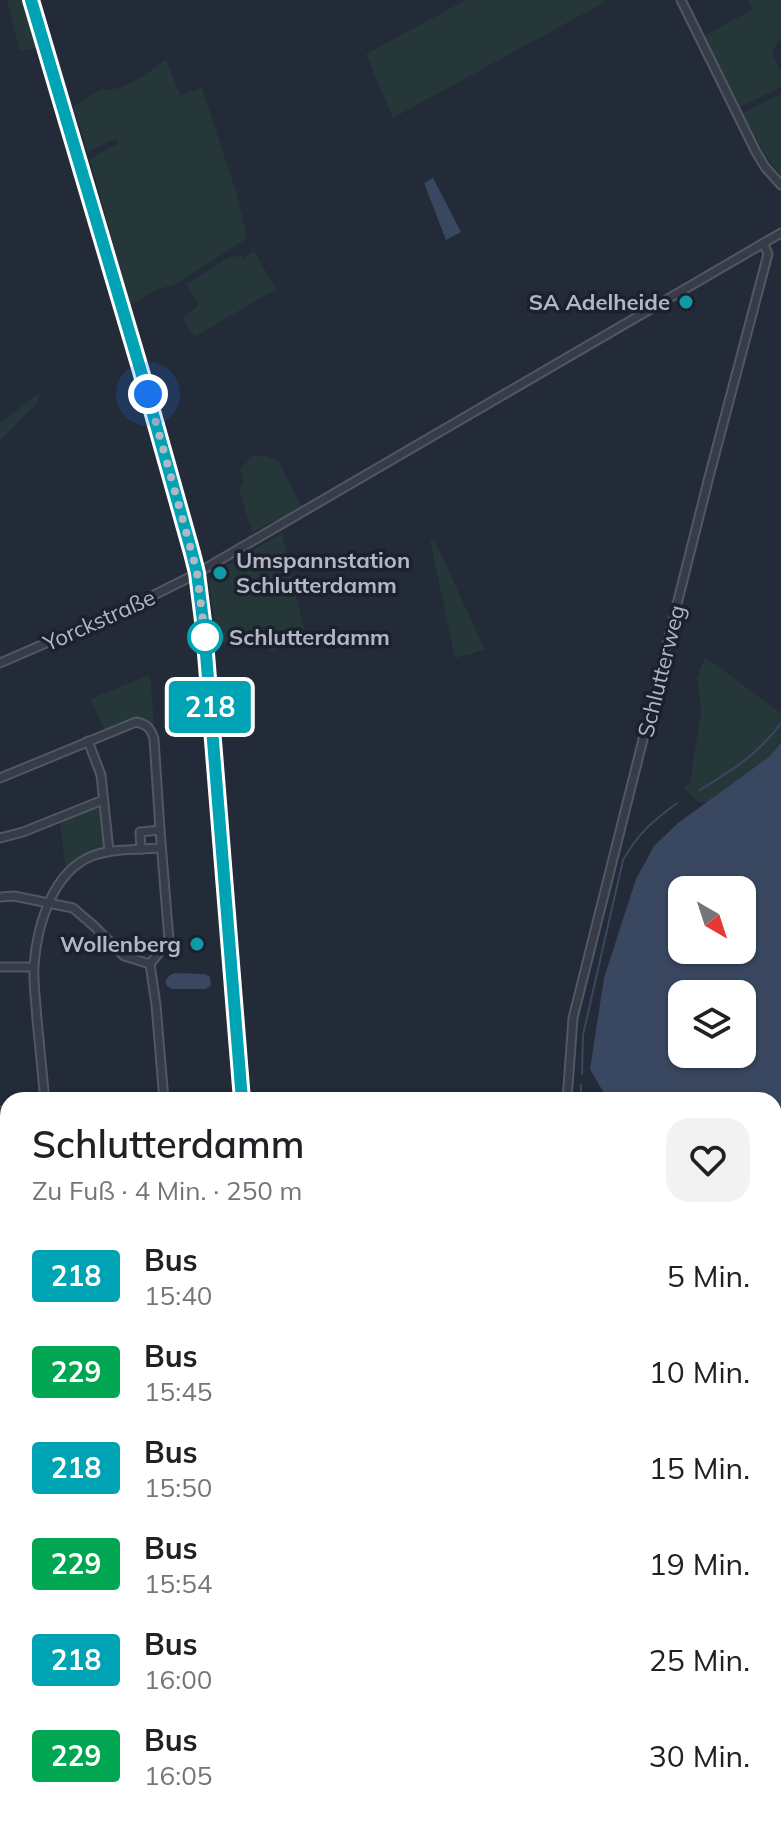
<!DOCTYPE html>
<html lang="de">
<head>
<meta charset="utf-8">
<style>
  :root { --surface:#fff; --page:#f2f2f2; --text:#202124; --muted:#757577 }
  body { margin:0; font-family:Mulish,sans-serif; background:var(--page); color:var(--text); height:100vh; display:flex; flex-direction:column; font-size:30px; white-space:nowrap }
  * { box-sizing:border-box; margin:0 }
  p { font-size:26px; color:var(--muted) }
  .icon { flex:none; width:44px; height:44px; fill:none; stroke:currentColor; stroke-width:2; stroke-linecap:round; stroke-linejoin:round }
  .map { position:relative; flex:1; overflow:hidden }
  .drawer { position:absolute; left:0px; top:1092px; width:782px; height:730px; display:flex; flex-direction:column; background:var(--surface); border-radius:24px 24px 0 0; box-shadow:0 2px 6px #0004 }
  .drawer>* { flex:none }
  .badge { padding:0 16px; border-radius:6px; font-size:28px; line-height:52px }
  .needle { width:52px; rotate:141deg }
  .controls { position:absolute; left:668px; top:876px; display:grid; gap:16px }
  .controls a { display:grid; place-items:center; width:88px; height:88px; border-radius:16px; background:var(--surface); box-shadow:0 2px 6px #0004; font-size:40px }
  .you { position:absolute; width:40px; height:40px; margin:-20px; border:6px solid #fff; border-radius:50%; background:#1a73e8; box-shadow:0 0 0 12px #1a73e833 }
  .map>.badge { position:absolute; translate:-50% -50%; box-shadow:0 0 0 4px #fff }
  .round { display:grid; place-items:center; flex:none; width:84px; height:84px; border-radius:24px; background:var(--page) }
  .head { display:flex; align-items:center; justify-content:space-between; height:136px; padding:0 32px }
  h1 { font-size:38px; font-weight:600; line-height:60px }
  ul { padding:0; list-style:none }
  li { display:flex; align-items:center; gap:24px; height:96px; padding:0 32px }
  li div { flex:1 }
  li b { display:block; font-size:30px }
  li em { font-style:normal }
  li .badge { min-width:88px; font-weight:700; text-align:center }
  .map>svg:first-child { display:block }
  .green { fill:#26373a }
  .water { fill:#394760; fill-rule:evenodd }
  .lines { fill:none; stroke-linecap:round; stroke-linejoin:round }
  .stream { stroke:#394760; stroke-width:2 }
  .canal { stroke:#394760; stroke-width:7 }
  .river { stroke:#394760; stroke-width:12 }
  .street-casing { stroke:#515763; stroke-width:11 }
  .secondary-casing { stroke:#404652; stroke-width:13 }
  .highway-casing { stroke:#414753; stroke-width:16 }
  .street { stroke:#363d49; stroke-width:7 }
  .secondary { stroke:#454c5b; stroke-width:9 }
  .highway { stroke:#6e6654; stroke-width:12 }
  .line-casing { stroke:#fff; stroke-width:18 }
  .line { stroke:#00a3b4; stroke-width:12 }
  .walk { stroke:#b1b7c5; stroke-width:8; stroke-dasharray:0 14.4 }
  .culture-dot { fill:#0f9aa8; stroke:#1c222d; stroke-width:3 }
  .stop-dot { fill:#fff; stroke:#00a3b4; stroke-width:4 }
  .labels { text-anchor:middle; stroke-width:7; stroke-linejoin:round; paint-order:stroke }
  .poi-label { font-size:22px; font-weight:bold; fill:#b1b7c5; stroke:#1c222d; text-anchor:end }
  .street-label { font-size:22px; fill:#b1b7c5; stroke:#1c222d }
  .stop-label { font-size:22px; font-weight:bold; fill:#b1b7c5; stroke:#1c222d; text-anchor:start }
</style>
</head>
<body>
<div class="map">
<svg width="781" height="1821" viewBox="0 0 781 1821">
  <rect width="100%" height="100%" fill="#232a38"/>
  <g class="green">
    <path d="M7,0H26L39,47L20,51Z"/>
    <path d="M466,0H604L605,2L393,118L366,54Z"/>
    <path d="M748,0H781V39L778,41L772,53L781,72V87L740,107L704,36L752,10Z"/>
    <path d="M166,59L180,95L202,88L236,192L247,238L178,283L154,291L130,305L90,159L117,144L118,141L115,139L88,152L73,106L102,89C121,94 151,71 166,59Z"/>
    <path d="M781,94V177L763,151L743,113Z"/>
    <path d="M254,251L276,289L194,337L182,318L199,305L186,285L229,257H236L240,254L244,258Z"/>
    <path d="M38,394V402L0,441V423Z"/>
    <path d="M253,456H265L279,462L302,508L252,532L239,489L243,482L240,469Z"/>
    <path d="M282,533L307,642L270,651L266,626L218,646L209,582L214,573Z"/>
    <path d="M430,540L435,541L485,650L455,658Z"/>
    <path d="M705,657L779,712L781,709V849L712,809L706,802H698L683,788L690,782L701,712L697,678Z"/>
    <path d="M148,675L151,684L154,725L136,720L105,732L91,699Z"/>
    <path d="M94,807L98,808L103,817L101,819L102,837L105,840L102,850L66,874L60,822L68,816L72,818Z"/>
    <path d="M781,1344V1619L774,1626V1369Z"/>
    <path d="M781,1680V1821H651L658,1814H774V1688Z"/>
  </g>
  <g class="water">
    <path d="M433,178L461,232L446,240L424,183Z"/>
    <path d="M781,743V1245L774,1243V1100H608L590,1069L604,978L636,879L654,846L678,823L769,757ZM742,890V950H682V890ZM742,994V1054H682V994Z"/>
    <path d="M175,973L205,974L210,977L211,985L206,989H172L167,986L165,981L170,975Z"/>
    <path d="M781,1758V1821H771V1814H774V1774Z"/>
  </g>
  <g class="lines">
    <g class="stream">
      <path d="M700,790C731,771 760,753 781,723"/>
      <path d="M582,1074L583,1035L623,860C639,832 652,822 677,803"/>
      <path d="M581,1085V1095L584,1100"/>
      <path d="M774,1251L781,1253"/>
    </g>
    <g class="canal">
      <path d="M774,1359L781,1336"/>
      <path d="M575,1821L577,1814"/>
    </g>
    <g class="river">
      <path d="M774,1740L781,1728"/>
      <path d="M746,1814L747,1821"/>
    </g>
    <defs>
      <g id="street">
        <path d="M681,0L756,152L765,167L781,185"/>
        <path d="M0,663L134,605L194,575L781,233"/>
        <path d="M88,741L101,775L109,851"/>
        <path d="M0,778L136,722C146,724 151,728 154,739L160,830"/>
        <path d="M0,838L23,832L103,800"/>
        <path d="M0,897L14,896L73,908L94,926L124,956L150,964L169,940L160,830L140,832L141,849L161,848"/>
        <path d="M150,964L156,1005L164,1100"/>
        <path d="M0,967H34"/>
        <path d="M45,1100C42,1073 40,1047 37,1020C36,1002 33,983 34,965C37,926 52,872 92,856C108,850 124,850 141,849"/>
        <path d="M567,1100L573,1018L709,477L768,254L764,244"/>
        <path d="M0,1111H8"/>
        <path d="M0,1563L8,1562"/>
        <path d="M0,1704L8,1770"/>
        <path d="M414,1814L428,1819"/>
        <path d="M128,1821V1814"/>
        <path d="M406,1821V1814"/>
        <path d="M518,1821L520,1814"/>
      </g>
      <g id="secondary">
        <path d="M31,0L140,368L192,553L197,573L204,629L242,1100"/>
        <path d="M299,1814L300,1821"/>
      </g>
      <g id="highway">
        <path d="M774,1655L781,1647"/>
        <path d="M774,1671L781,1663"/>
        <path d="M618,1821L625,1814"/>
        <path d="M633,1821L640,1814"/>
      </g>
    </defs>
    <use href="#street" class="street-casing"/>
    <use href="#secondary" class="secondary-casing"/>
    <use href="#highway" class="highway-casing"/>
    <use href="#street" class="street"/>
    <use href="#secondary" class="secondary"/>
    <use href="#highway" class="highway"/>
  </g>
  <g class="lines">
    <defs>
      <path id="line" d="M31,0L140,368L192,553L197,573L204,629L242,1100"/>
    </defs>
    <use href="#line" class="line-casing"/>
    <use href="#line" class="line"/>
    <path class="walk" d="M148,394L192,553L197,573L205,637"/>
  </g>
  <g class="culture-dot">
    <circle cx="686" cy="302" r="8"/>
    <circle cx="220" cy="573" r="8"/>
    <circle cx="197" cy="944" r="8"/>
  </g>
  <circle class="stop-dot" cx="205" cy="637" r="16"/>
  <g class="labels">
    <g class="poi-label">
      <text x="670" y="310">SA Adelheide</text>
      <text x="236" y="568" text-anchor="start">Umspannstation<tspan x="236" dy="25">Schlutterdamm</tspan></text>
      <text x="181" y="952">Wollenberg</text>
    </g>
    <g class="street-label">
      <text transform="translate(99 620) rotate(-24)" y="8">Yorckstraße</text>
      <text transform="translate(661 671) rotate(-76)" y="8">Schlutterweg</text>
    </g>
    <g class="stop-label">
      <text x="229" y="645">Schlutterdamm</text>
    </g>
  </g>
</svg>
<div class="controls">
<a><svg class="needle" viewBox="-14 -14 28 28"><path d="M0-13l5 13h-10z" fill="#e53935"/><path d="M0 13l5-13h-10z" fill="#757577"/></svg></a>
<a><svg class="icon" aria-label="layers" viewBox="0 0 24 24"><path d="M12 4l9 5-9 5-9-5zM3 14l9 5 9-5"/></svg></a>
</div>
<div class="you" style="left:148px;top:394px"></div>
<b class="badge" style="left:210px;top:707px;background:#00a3b4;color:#fff">218</b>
<section class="drawer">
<div class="head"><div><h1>Schlutterdamm</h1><p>Zu Fuß · 4 Min. · 250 m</p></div><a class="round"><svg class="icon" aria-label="heart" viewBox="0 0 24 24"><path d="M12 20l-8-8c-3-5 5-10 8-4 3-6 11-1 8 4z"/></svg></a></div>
<ul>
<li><span class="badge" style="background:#00a3b4;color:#fff">218</span><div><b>Bus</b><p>15:40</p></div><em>5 Min.</em></li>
<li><span class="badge" style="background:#00a651;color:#fff">229</span><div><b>Bus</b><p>15:45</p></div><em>10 Min.</em></li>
<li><span class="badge" style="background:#00a3b4;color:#fff">218</span><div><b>Bus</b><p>15:50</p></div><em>15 Min.</em></li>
<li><span class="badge" style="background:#00a651;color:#fff">229</span><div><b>Bus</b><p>15:54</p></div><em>19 Min.</em></li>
<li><span class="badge" style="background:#00a3b4;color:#fff">218</span><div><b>Bus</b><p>16:00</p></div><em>25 Min.</em></li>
<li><span class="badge" style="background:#00a651;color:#fff">229</span><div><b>Bus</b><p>16:05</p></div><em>30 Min.</em></li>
</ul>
</section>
</div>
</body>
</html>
